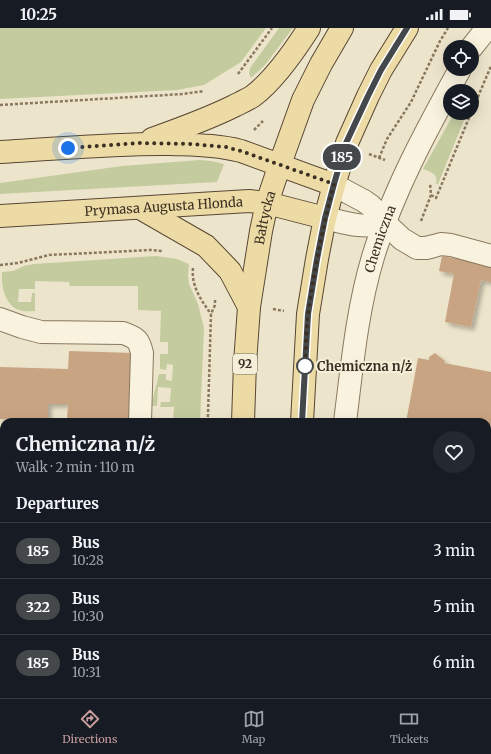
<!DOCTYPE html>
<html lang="en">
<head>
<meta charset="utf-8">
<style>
  :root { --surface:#171b24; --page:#242831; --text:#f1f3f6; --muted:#9ea1a6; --line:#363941; --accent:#c89e9e }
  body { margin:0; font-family:Merriweather,serif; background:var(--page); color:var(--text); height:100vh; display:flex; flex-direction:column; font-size:15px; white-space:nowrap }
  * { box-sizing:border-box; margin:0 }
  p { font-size:13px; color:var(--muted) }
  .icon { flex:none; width:22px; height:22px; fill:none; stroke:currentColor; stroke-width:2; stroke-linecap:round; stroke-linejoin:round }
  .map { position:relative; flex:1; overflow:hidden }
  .details { position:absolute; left:0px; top:390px; width:491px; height:280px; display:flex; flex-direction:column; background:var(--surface); border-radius:12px 12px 0 0; box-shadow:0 4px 16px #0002 }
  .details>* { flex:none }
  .badge { padding:0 8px; border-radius:13px; font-size:14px; line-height:26px }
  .controls { position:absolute; left:443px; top:12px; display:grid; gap:8px }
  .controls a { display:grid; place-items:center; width:36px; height:36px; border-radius:50%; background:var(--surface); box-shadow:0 4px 16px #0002; font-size:20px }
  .you { position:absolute; width:20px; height:20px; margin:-10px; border:3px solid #fff; border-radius:50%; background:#1a73e8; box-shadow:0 0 0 6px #1a73e833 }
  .map>.badge { position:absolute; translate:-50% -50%; box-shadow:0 0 0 2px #fff }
  h2 { padding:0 16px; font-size:15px; line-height:36px }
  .round { display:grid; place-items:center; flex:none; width:42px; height:42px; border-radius:21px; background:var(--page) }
  .overview { display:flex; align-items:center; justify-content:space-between; height:68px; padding:0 16px }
  h1 { font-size:19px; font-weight:700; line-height:30px }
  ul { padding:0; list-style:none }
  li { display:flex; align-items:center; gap:12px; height:56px; padding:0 16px; border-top:1px solid var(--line) }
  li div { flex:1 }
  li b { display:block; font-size:15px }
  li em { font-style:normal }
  li .badge { min-width:44px; font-weight:700; text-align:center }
  .status { display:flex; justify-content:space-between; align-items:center; height:28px; padding:0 20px; background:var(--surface); direction:ltr }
  .status svg { height:11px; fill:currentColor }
  .menu { display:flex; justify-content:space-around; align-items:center; height:56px; border-top:1px solid var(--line); background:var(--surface); font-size:11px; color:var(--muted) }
  .menu a { display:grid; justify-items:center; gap:2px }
  .menu .current { color:var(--accent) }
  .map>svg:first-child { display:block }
  .green { fill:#c4cb9f }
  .building { fill:#c9a483; filter:url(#shadow) }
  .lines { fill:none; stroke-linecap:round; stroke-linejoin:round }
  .minor-casing { stroke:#89785f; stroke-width:24 }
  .major-casing { stroke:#584633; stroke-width:24 }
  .path { stroke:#89785f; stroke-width:2.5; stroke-dasharray:3 2; stroke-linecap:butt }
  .minor { stroke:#f8f2de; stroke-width:22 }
  .major { stroke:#eddba6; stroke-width:22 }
  .line-casing { stroke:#fff; stroke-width:9 }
  .line { stroke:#45484a; stroke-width:6 }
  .walk { stroke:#3b3022; stroke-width:4; stroke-dasharray:0 7.2 }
  .stop-dot { fill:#fff; stroke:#45484a; stroke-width:2 }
  .labels { text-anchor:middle; stroke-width:4; stroke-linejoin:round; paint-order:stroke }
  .shield { fill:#f5efda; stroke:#736959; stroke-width:1 }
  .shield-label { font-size:12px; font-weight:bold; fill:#3b3022 }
  .street-label { font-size:13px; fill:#3b3022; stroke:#f5efda }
  .stop-label { font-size:13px; font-weight:bold; fill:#3b3022; stroke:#f5efda; text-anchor:start }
</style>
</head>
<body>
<div class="status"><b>10:25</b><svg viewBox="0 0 49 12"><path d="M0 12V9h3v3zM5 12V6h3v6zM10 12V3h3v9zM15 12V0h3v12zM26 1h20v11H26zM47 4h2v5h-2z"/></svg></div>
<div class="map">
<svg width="491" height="670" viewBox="0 0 491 670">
  <defs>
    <filter id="shadow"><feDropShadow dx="3.5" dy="3.5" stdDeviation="2" flood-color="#0004"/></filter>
  </defs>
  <rect width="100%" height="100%" fill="#ede5cb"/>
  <g class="green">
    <path d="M0,0H266L241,34L204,57L177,62L0,71Z"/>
    <path d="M279,0H293L265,37L251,50L249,46L250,40Z"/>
    <path d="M455,85H467L438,156H436C439,146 431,144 423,141L452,89Z"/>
    <path d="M200,132L211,133L224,136L217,154L0,166V155L122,138Z"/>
    <path d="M156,228L177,231L189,236L188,247L189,256L198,276L204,300L200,394H173L174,379H160L161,374H170L171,360L158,359L157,378H151L159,346H166V352L172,353L173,337L167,336L166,342L160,341V326H168V314H160L161,283L138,282V258H70L69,254L35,253V261H19L18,274H31L32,265H35V283C30,283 24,284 19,282C5,277 1,258 2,244L13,243L24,238L34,236Z"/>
  </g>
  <g class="building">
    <path d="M442,228L491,237V254L481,252L471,299L445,294L454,246L439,243Z"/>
    <path d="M69,323L133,325L132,393L67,392L68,376H48V392L0,391V339L68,341Z"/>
    <path d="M435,325L445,333L444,335L491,344V418L487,417V394H406L418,330L429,332V329Z"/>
    <path d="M0,522H4V666H180V670H0L1,557H0Z"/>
    <path d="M487,596L491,597V646H487Z"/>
  </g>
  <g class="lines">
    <defs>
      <g id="minor">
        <path d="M472,19L487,0"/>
        <path d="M334,157L364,173L371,178L377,184L385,195L402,211L417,220H426L434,218L441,216L451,217L491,228"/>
        <path d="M325,190C346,195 363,201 385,195"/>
        <path d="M0,291L22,299L41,304L123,305C137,310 139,312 142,325L140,394"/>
        <path id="s1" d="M345,394C352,339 357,282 373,229C393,163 427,101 460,41"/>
        <path d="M0,412H4"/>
        <path d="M487,515L491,516"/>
        <path d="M374,670L376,666"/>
      </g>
      <g id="major">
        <path d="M152,111C180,101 208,91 234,78C240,75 247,72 253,68C274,52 295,22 309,0"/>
        <path d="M0,124C57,121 114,115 171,116C195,117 218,117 241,123L334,157"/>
        <path d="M140,180L206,218L230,243L249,279"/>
        <path id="s2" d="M0,188L249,173L267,175L325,190"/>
        <path id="s3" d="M243,394L245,335L249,279L261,203L267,175L280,136L303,72L321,36L342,0"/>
        <path d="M302,394L308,286L317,231L325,190L334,157L347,115L368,68L381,42L407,0"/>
        <path d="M248,670V666"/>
        <path d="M298,670V666"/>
      </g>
    </defs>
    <use href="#minor" class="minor-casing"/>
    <use href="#major" class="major-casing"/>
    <g class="path">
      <path d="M238,46L272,0"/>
      <path d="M0,77L183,66L204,63"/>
      <path d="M472,83L491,38"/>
      <path d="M254,102L263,93"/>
      <path d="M369,126L385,132"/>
      <path d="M379,130L387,111L411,74L440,13L448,0"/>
      <path d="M431,167L436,170L471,85"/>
      <path d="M421,193L431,167L430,155"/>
      <path d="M0,237L18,235L49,227L151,222L162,223"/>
      <path d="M193,240C191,258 201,272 211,286"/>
      <path d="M273,281L284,283"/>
      <path d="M207,394L208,387L211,286L215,277V270"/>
      <path d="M217,670V666"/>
    </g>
    <use href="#minor" class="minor"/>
    <use href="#major" class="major"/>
  </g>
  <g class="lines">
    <defs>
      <path id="line" d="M302,394L308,286L317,231L325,190L334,156L346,115L368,68L381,42L407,0"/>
    </defs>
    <use href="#line" class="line-casing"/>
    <use href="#line" class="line"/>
    <path class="walk" d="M68,120L140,115L191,116L226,119L241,123L334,156C323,199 314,242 308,286C306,303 306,321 305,338"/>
  </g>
  <circle class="stop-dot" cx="305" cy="338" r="8"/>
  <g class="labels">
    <rect class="shield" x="233" y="326" width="24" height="20" rx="3"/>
    <g class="shield-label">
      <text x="245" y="340">92</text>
    </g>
    <g class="street-label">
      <text dy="5" stroke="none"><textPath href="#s2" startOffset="164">Prymasa Augusta Hlonda</textPath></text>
      <text dy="5" stroke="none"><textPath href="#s3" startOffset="206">Bałtycka</textPath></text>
      <text dy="5" stroke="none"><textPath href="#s1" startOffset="187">Chemiczna</textPath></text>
    </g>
    <g class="stop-label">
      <text x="317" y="343">Chemiczna n/ż</text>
    </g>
  </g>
</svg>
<div class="controls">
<a><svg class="icon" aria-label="locate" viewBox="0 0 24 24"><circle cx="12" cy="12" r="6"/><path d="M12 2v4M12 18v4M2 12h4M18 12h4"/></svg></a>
<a><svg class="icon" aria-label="layers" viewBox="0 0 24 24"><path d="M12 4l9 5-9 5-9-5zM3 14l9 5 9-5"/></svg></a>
</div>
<div class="you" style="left:68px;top:120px"></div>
<b class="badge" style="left:342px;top:129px;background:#45484a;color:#fff">185</b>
<section class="details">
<div class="overview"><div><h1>Chemiczna n/ż</h1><p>Walk · 2 min · 110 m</p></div><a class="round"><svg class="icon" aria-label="heart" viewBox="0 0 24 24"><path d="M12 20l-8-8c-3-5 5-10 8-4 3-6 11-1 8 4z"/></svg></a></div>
<h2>Departures</h2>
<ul>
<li><span class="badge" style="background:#45484a;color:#fff">185</span><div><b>Bus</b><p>10:28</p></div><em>3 min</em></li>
<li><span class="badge" style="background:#45484a;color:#fff">322</span><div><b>Bus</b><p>10:30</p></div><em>5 min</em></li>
<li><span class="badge" style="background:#45484a;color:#fff">185</span><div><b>Bus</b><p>10:31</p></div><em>6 min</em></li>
</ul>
</section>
</div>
<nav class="menu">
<a class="current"><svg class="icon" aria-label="directions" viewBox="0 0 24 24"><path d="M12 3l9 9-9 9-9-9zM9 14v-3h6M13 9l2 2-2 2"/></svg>Directions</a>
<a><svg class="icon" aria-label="map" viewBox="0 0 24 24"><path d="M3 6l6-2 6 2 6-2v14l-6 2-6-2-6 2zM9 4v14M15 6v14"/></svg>Map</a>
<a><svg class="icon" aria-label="tickets" viewBox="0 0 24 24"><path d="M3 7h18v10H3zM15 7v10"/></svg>Tickets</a>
</nav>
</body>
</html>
